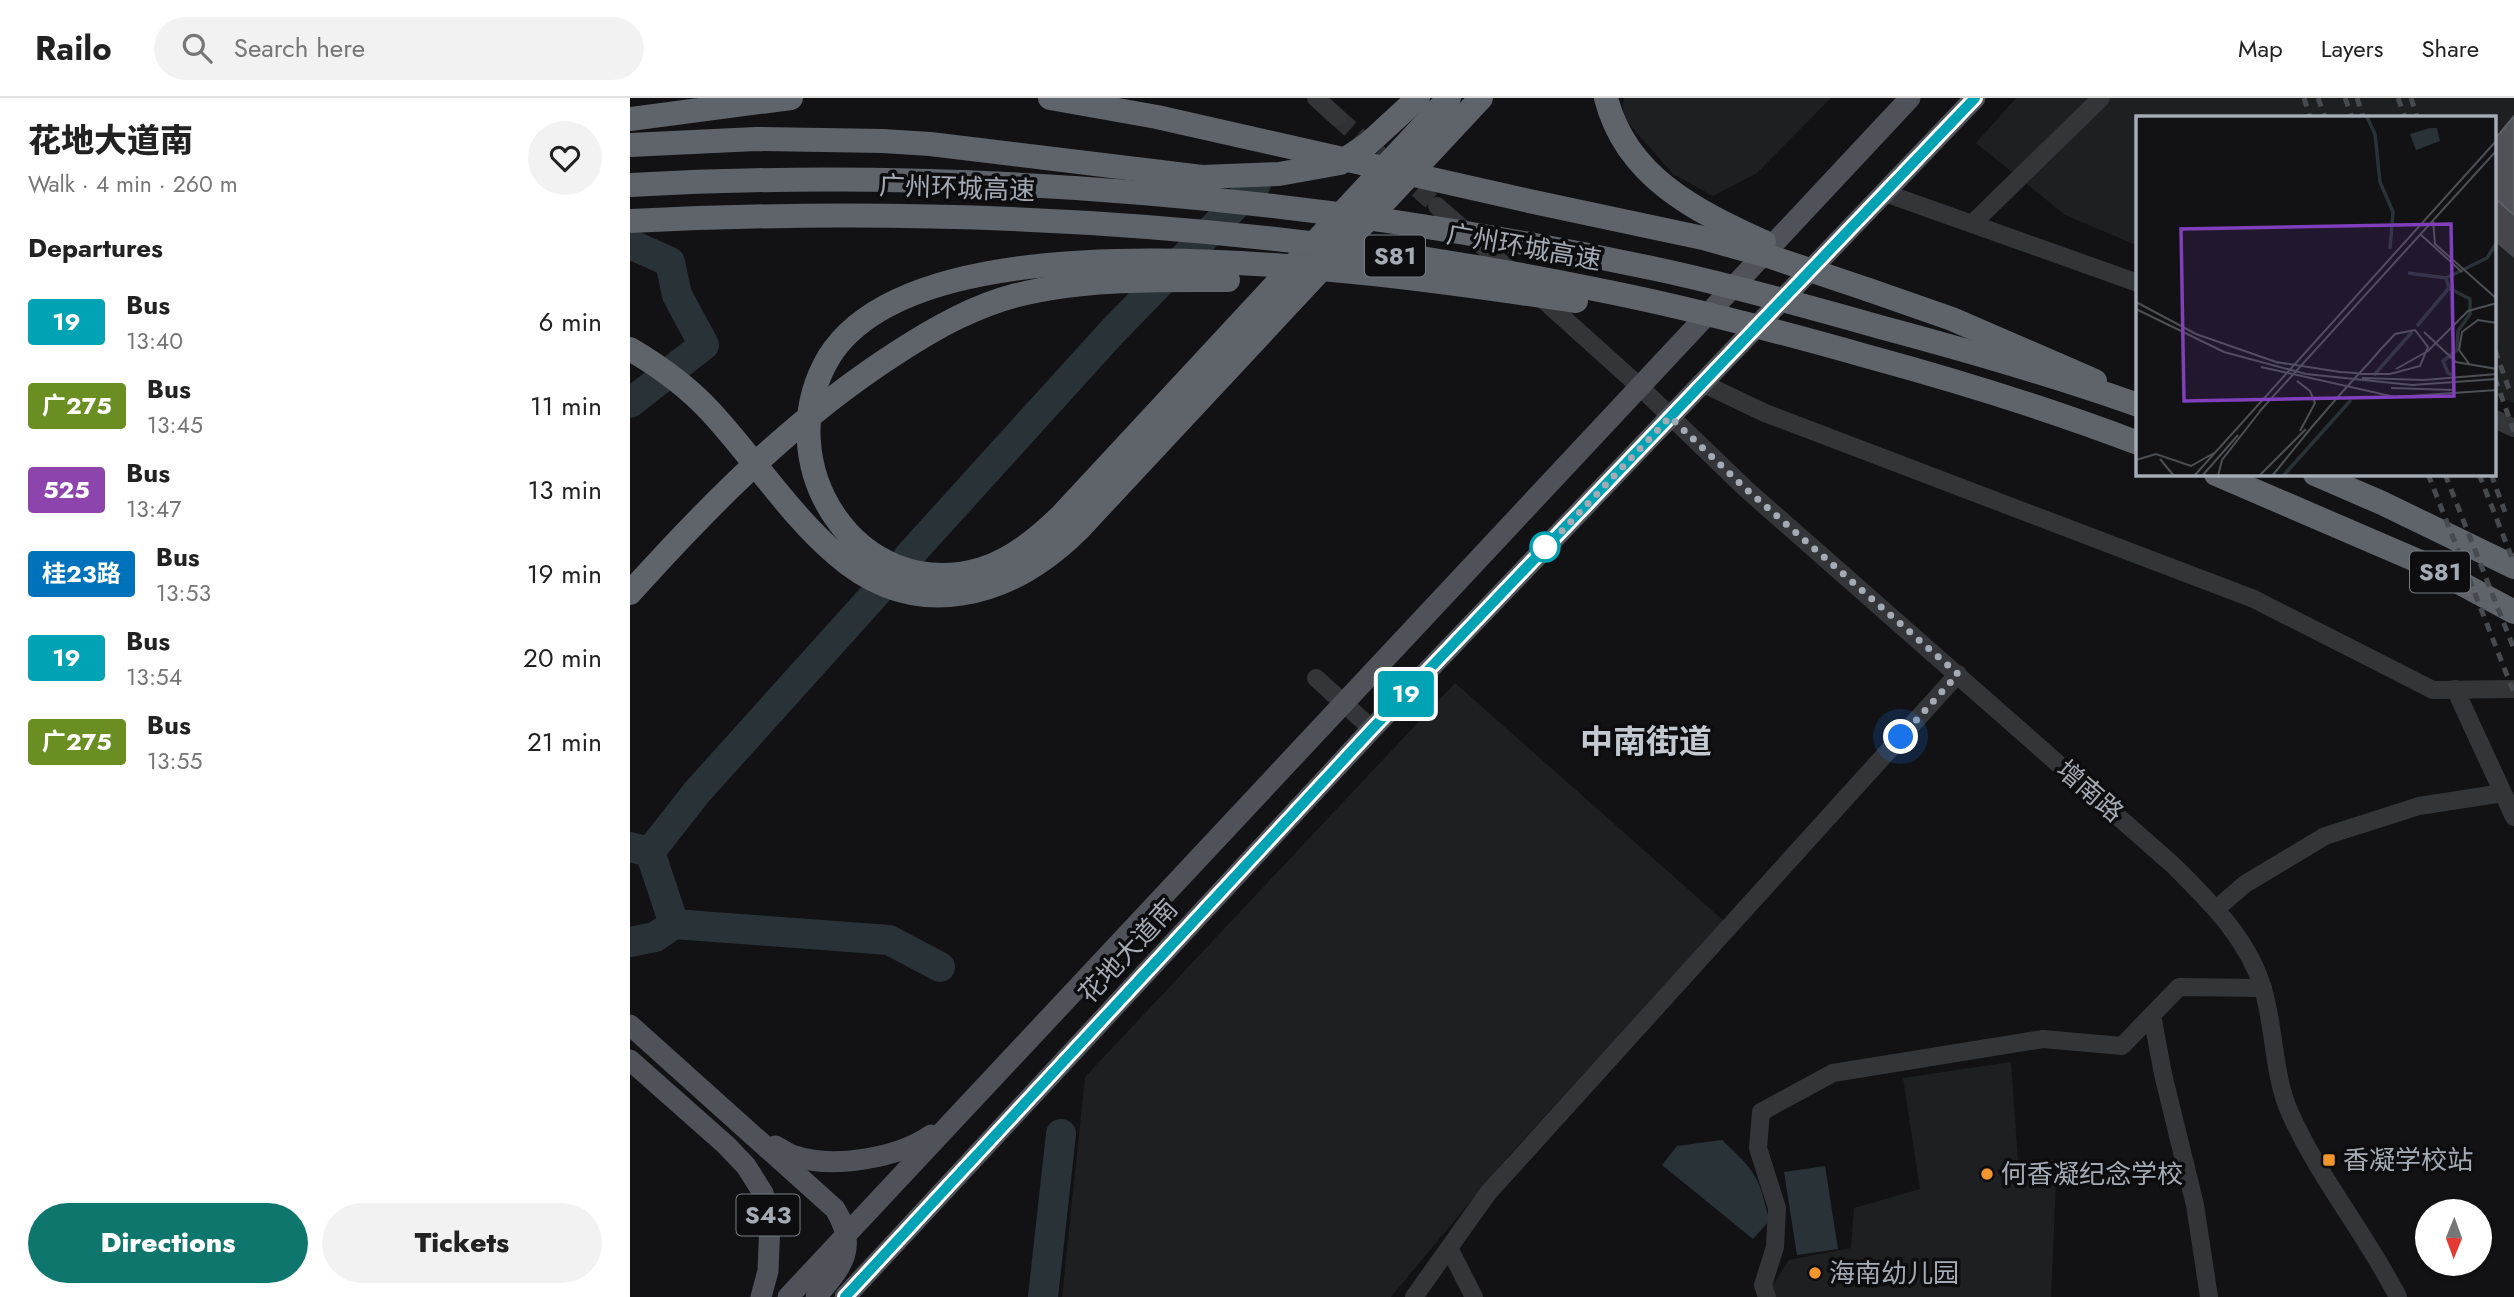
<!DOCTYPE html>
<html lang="en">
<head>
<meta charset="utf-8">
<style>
  :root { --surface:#fff; --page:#f2f2f2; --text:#222; --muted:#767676; --line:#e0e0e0; --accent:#0f766e }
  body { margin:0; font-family:Jost,"Noto Sans SC",sans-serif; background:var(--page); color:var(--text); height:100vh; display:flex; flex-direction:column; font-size:26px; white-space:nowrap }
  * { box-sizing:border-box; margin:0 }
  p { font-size:23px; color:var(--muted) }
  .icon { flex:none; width:38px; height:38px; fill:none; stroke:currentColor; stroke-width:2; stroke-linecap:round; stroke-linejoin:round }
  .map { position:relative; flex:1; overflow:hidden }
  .details { display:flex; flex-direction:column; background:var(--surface); width:630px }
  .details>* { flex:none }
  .badge { padding:0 14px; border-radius:5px; font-size:24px; line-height:46px }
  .needle { width:46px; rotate:181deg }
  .buttons { position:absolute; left:1785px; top:1101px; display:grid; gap:14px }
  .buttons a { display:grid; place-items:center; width:77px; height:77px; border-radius:50%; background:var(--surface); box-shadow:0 2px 5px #0004; font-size:35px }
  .you { position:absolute; width:35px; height:35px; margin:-18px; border:5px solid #fff; border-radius:50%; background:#1a73e8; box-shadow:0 0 0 10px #1a73e833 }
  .map>.badge { position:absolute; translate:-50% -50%; box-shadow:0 0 0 4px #fff }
  h2 { padding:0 28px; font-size:26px; line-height:63px }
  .round { display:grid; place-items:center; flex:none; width:74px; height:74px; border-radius:37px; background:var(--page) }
  .summary { display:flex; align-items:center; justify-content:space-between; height:119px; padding:0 28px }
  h1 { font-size:33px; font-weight:800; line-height:52px }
  .button { display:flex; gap:14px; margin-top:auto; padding:14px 28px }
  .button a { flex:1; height:80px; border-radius:42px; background:var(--accent); color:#fff; font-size:28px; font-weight:800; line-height:80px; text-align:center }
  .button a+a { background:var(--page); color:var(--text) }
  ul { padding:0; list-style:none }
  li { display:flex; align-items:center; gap:21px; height:84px; padding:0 28px }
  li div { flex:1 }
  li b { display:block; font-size:26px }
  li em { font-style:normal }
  li .badge { min-width:77px; font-weight:700; text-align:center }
  header { display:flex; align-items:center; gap:42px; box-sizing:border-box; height:98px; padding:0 35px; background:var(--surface); border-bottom:2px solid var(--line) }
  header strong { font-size:33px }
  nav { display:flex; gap:38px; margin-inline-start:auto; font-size:24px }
  .search { width:490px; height:63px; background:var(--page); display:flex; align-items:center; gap:18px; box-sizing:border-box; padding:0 24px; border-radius:38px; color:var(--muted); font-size:26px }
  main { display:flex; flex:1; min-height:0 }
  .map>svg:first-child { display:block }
  .built { fill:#1e1f21 }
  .water { fill:#293337 }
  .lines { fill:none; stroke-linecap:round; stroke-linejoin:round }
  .river { stroke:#293337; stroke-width:30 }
  .minor-tunnel { stroke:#2f3134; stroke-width:18; stroke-dasharray:18 9; stroke-linecap:butt }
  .minor { stroke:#333539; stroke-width:18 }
  .major { stroke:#4f5258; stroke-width:21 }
  .highway { stroke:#5f636a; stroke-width:24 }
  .rail { stroke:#46494e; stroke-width:5; stroke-dasharray:9 7; stroke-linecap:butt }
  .highway-bridge { stroke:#5f636a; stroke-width:24 }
  .wall { fill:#45474c }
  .building { fill:#4f5257; stroke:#5d6066; stroke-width:2 }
  .line-casing { stroke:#fff; stroke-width:16 }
  .line { stroke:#00a3b4; stroke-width:10 }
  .walk { stroke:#a4abb4; stroke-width:7; stroke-dasharray:0 12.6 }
  .stop-dot { fill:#fff; stroke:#00a3b4; stroke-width:3.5 }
  .poi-dot { fill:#f2952c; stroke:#0d0d0f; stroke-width:2.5 }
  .labels { text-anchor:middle; stroke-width:7; stroke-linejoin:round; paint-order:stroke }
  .shield { fill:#0d0d0f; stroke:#777c82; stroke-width:2 }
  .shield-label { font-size:24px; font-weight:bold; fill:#a4abb4 }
  .street-label { font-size:26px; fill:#a4abb4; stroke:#0d0d0f }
  .poi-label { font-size:26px; fill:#a4abb4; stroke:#0d0d0f; text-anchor:start }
  .district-label { font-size:33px; font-weight:bold; fill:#c4c9d0; stroke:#0d0d0f }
  .inset-river { fill:none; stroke:#293337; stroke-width:3.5 }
  .inset-road { fill:none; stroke:#4c4f54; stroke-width:2 }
  .view { fill:#813fbd; fill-opacity:0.15; stroke:#813fbd; stroke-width:3.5 }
  .inset-edge { fill:none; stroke:#a4abb4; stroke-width:3.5 }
</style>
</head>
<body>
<header>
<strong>Railo</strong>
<div class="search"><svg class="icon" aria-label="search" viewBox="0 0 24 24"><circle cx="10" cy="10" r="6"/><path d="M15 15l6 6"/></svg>Search here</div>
<nav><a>Map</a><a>Layers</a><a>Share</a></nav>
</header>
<main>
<section class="details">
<div class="summary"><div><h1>花地大道南</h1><p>Walk · 4 min · 260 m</p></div><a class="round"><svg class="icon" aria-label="heart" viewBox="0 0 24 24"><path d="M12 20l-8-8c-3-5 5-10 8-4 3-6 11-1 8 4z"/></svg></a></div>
<h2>Departures</h2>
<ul>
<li><span class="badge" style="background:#00a3b4;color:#fff">19</span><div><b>Bus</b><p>13:40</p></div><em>6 min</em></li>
<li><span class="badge" style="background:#6b8e23;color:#fff">广275</span><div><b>Bus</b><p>13:45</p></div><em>11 min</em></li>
<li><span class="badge" style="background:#8e44ad;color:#fff">525</span><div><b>Bus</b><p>13:47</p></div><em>13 min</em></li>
<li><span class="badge" style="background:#0072bc;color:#fff">桂23路</span><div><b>Bus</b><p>13:53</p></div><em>19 min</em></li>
<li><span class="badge" style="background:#00a3b4;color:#fff">19</span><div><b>Bus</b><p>13:54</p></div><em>20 min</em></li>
<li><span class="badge" style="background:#6b8e23;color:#fff">广275</span><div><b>Bus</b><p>13:55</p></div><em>21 min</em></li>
</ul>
<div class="button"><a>Directions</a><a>Tickets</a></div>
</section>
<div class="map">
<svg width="1884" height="1199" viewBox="0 0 1884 1199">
  <rect width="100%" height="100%" fill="#121214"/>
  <g class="built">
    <path d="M994,0H1201L1127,75L1083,98L1043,76L992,18Z"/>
    <path d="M1386,0H1884V305L1865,297V19H1508V148L1435,117L1346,45Z"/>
    <path d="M825,585L1094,823L880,1056L761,1199H432L455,979Z"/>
    <path d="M1381,964L1388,1062H1427L1421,1199H1146L1142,1188L1159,1162L1221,1150L1224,1110L1290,1091L1273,980Z"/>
  </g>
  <g class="water">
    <path d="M1092,1042C1126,1074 1129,1078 1139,1123L1123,1141L1032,1067L1047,1048Z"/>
    <path d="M1195,1068L1208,1151L1167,1157L1154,1074Z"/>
  </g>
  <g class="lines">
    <g class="river">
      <path d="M0,146L40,164L47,197L74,247L0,305"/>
      <path d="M278,459L482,234L626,86"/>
      <path d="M0,749L20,754L44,826"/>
      <path d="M20,754L67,694L247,494"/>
      <path d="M0,844L25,839L44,826L259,842L310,869"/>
      <path d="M413,1199L431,1036"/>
    </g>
    <path class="minor-tunnel" d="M707,19L807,108"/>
    <g class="minor">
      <path d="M686,0L707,19"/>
      <path d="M1255,95L1508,185"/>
      <path d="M807,108L883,175"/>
      <path d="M1342,126L1471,0"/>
      <path d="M909,198L1009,288L1116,391L1543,767C1579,803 1618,840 1633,891C1645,931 1643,977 1660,1015C1689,1080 1736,1136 1768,1199"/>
      <path d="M1072,285L1135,315L1624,501L1803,592L1884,591"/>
      <path d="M1865,321L1884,330"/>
      <path d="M686,580L742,631"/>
      <path d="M1825,591L1884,719"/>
      <path d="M1586,811L1615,786L1695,738L1789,708L1873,695"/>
      <path d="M1522,917L1533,976L1565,1107L1579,1199"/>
      <path d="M819,1150L844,1199"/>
      <path d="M784,1199L858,1095L1328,576"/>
      <path d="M1137,1199L1133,1187L1145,1149L1147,1110L1128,1050L1131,1014L1203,975L1413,941L1492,948L1549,889L1633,890"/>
    </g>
    <g class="major">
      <path d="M0,927L205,1111C229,1150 212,1169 186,1199"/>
      <path d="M0,962L96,1047L116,1068L133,1095L140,1124L138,1173L131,1199"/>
      <path d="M145,1048C152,1051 158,1056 165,1058C203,1071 268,1060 301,1037"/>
      <path d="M158,1199L1280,0"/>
      <path d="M215,1199L742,631L1345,0"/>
    </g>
    <g class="highway">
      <path d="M0,21L161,0"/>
      <path d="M0,47L126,41L253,43L300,46L572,79L649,76L710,65L738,46L788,0"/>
      <path d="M1239,192L1322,221L1465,283"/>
      <path d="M0,251C29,268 57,288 80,313C122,358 159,416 206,456C286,526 379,500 448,432L851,0"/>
      <path d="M199,259C136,365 227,508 352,471C383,461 408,440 431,418L819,0"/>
      <path d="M1586,376L1795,466L1884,514"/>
      <path d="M1685,376L1752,405L1884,469"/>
    </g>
    <g class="rail">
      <path d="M1674,0L1680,19"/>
      <path d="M1688,0L1695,19"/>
      <path d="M1715,0L1722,19"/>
      <path d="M1727,0L1733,19"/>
      <path d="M1768,0L1775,19"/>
      <path d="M1781,0L1787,19"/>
      <path d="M1865,252L1879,291"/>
      <path d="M1865,280L1884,334"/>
      <path d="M1798,376L1884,595"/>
      <path d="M1815,376L1884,551"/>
      <path d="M1849,376L1884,465"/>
      <path d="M1861,376L1875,414"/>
    </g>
    <g class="highway-bridge">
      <path d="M420,0L527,19L899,103L1073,140L1141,159L1239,192"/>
      <path d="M976,0C996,79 1066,113 1134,144"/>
      <path d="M0,87C339,68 694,100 1026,171C1101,187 1176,208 1250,229C1336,252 1423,277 1508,307"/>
      <path d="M0,123C321,107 644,126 959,190C1052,208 1144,232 1236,258C1328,283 1419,311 1508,345"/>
      <path d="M199,259C298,100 785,180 946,203"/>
      <path d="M0,495C81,405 165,320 268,254C305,230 344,208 387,197C455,180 529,182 598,182"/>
    </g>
  </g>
  <path class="wall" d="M1884,18V160L1865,144V41Z"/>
  <path class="building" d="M1884,18V117L1865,100V41Z"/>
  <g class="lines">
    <defs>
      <path id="line" d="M215,1199L742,631L1345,0"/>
    </defs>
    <use href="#line" class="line-casing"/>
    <use href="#line" class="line"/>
    <path class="walk" d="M915,449L911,455L1040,319L1116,391L1328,576L1271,639"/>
  </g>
  <circle class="stop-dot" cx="915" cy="449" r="14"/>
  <g class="poi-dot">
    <rect x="1692" y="1055" width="14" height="14" rx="3.5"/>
    <circle cx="1357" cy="1076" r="7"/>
    <circle cx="1185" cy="1175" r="7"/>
  </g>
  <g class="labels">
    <g class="shield">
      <rect x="735" y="137.5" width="60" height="41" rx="5"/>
      <rect x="1780" y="453.5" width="60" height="41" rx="5"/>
      <rect x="106.5" y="1096.5" width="63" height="41" rx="5"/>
    </g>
    <g class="shield-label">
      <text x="765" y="166">S81</text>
      <text x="1810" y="482">S81</text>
      <text x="138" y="1125">S43</text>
    </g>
    <g class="street-label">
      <text transform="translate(327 90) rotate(2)" y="9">广州环城高速</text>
      <text transform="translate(894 149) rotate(10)" y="9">广州环城高速</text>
      <text transform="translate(1460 693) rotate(41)" y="9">增南路</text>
      <text transform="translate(498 853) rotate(-47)" y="9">花地大道南</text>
    </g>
    <g class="poi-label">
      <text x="1713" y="1071">香凝学校站</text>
      <text x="1371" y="1085">何香凝纪念学校</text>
      <text x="1199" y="1184">海南幼儿园</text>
    </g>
    <g class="district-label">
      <text x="1016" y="655">中南街道</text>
    </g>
  </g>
  <g transform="translate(1506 18)">
    <rect width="360" height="360" fill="#121214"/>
    <path d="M294,12H301L304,25L280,34L274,18Z" fill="#293337"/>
    <path class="inset-river" d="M231,1L239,18L244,66L257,96L254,133M272,157L310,162L351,142L361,126M310,162L313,172L334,183V198L322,215L321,234L307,245L312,257L319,260M281,210L313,172M238,259L276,216M147,360L215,284"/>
    <path class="inset-road" d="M297,105L299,128L361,183M284,118L326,156M0,186L60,218L143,247M0,193L88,236L170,258L276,269L361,263M288,216L320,246L361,253M334,249L323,234L326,216L342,204L361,207M125,251L259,281L361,274M260,253L292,235L332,195L361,187M226,262L288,264L361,258M161,265L174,275L179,287L164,315M255,272L317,274M123,296L361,34M24,343L38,360M0,344L20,338L55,350L78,337M58,360L361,24M66,360L102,319M82,360L86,344L125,294M123,360L170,313M136,360L175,312L201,282L209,273L228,252L232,248L245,233L259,218L279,214L292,231L284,250L254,258H225L220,257L204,256L140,246"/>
    <path class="view" d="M315,108L318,280L48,285L45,113Z"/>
    <rect width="360" height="360" class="inset-edge"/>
  </g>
</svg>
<div class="buttons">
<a><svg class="needle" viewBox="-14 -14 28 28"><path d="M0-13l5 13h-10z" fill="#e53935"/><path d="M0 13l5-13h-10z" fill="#767676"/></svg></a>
</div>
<div class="you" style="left:1271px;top:639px"></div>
<b class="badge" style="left:776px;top:596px;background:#00a3b4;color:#fff">19</b>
</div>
</main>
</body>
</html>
